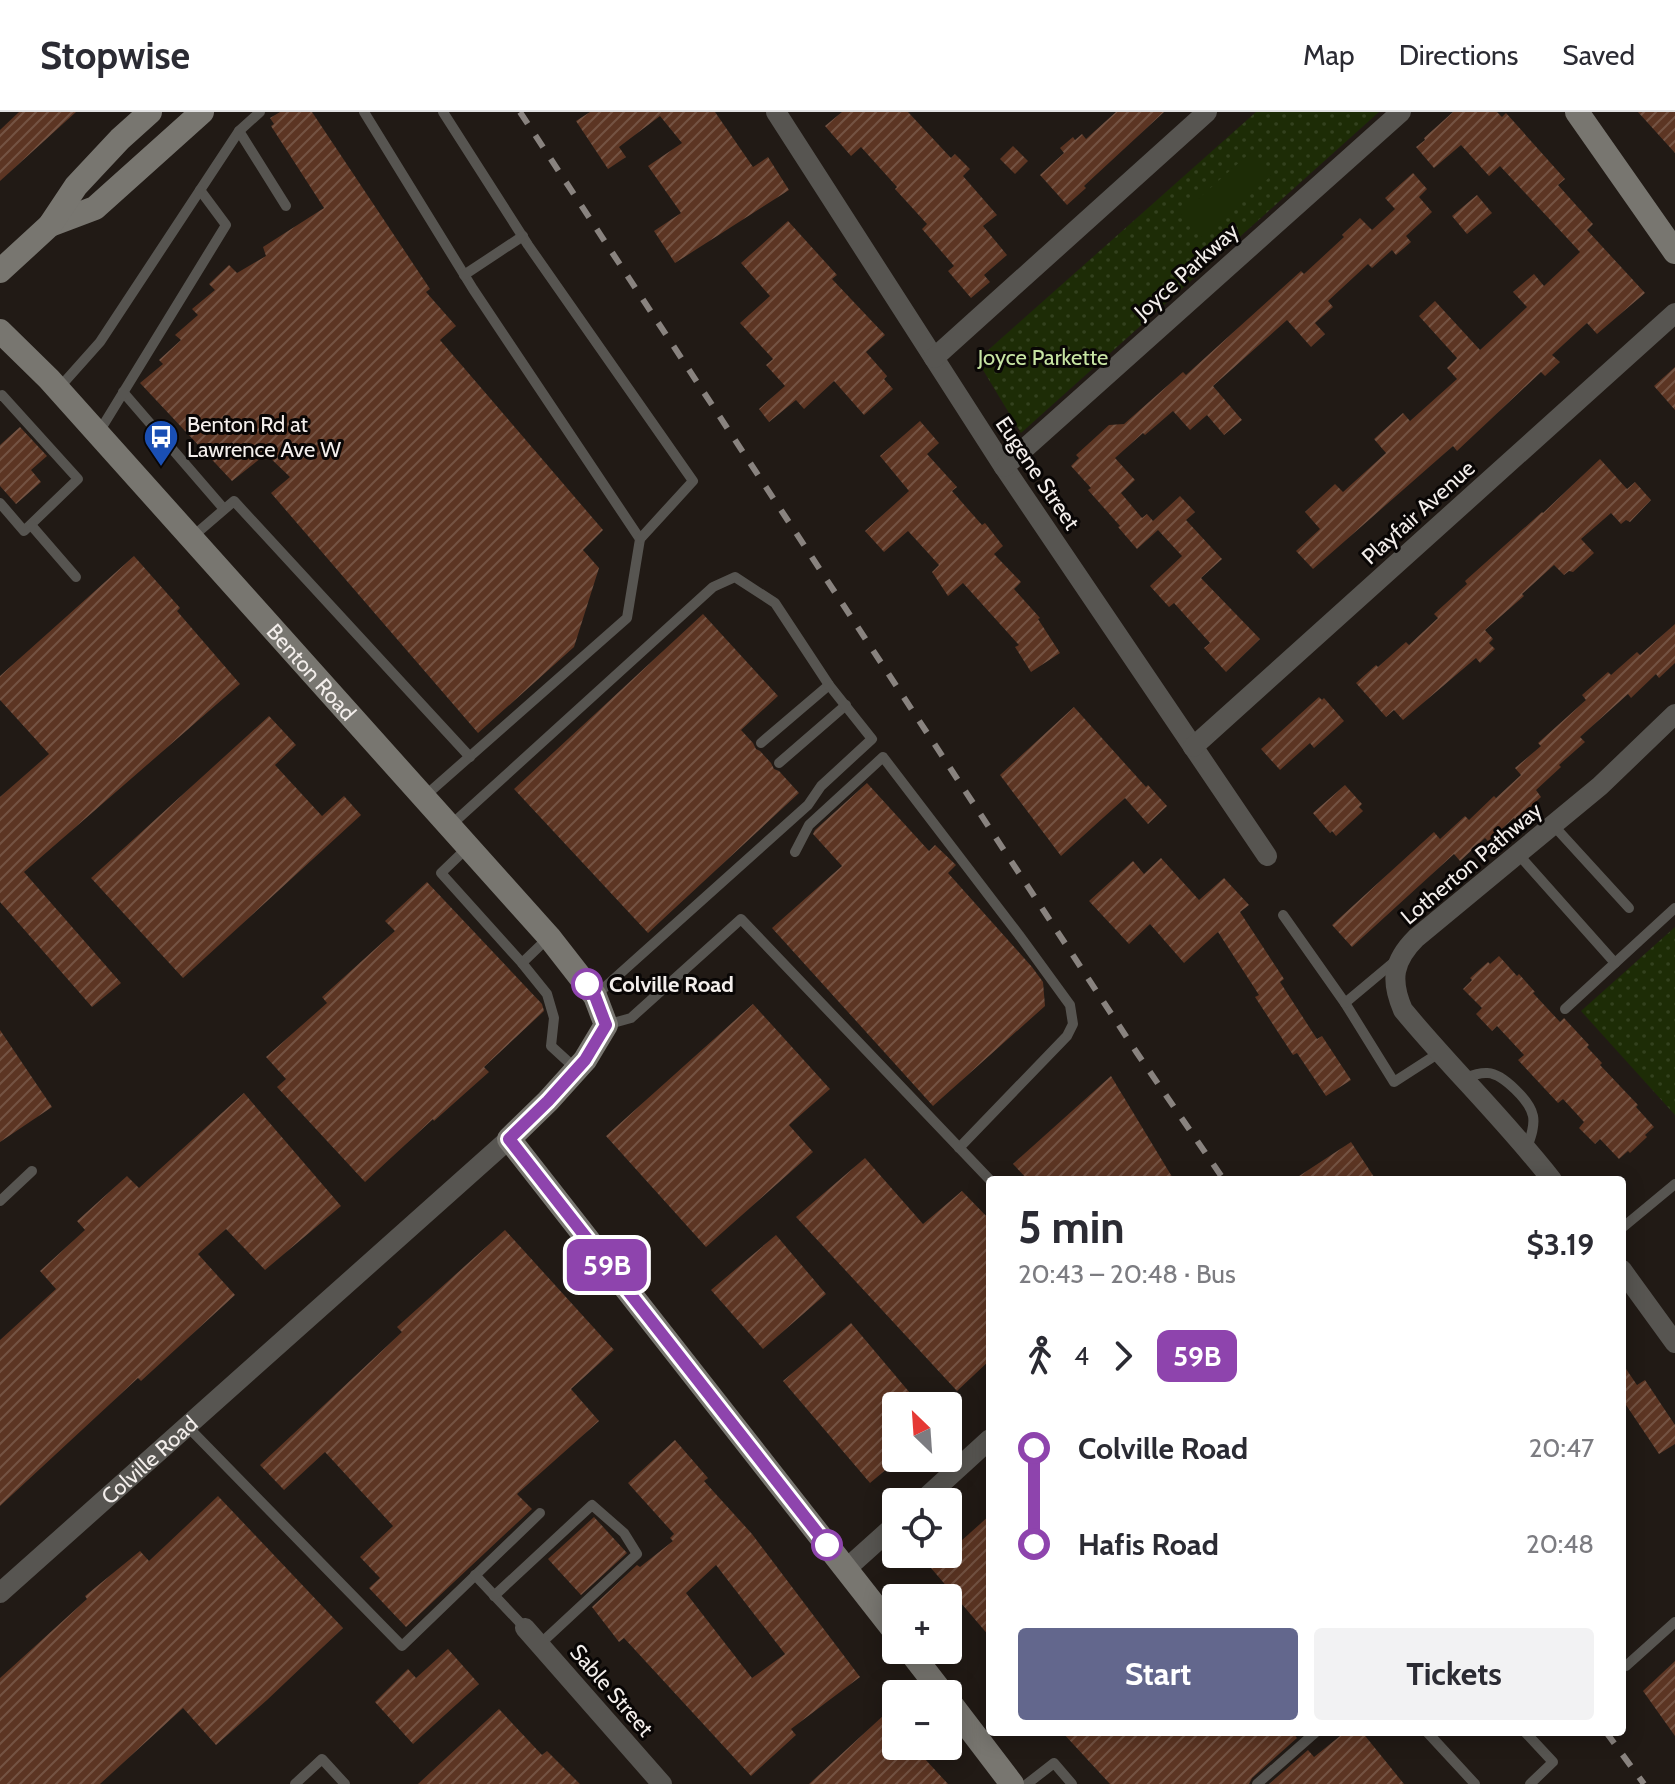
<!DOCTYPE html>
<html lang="en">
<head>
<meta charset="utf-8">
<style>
  :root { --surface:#fff; --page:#f2f2f3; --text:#2b2b33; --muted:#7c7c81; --line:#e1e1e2; --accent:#63678d }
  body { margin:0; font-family:Cabin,sans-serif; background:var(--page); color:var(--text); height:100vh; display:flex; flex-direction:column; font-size:30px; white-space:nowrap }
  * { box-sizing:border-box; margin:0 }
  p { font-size:26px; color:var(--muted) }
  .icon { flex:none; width:44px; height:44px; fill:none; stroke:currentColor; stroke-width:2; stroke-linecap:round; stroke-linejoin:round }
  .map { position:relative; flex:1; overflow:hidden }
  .details { position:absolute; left:986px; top:1064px; width:640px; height:560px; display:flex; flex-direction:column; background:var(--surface); border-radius:8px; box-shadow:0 4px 20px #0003 }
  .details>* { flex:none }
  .badge { padding:0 16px; border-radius:12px; font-size:28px; line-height:52px }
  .needle { width:52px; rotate:335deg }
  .fabs { position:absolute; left:882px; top:1280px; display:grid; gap:16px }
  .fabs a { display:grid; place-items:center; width:80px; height:80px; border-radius:8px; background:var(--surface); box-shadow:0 4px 20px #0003; font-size:40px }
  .map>.badge { position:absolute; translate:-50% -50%; box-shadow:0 0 0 4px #fff }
  .legs { display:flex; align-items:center; gap:12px; height:88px; padding:0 32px; font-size:26px }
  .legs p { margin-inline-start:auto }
  .overview { display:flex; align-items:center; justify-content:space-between; height:136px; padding:0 32px }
  h1 { font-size:44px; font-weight:700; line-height:60px }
  .button { display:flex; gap:16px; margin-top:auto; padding:16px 32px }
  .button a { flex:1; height:92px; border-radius:8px; background:var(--accent); color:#fff; font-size:32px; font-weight:700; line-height:92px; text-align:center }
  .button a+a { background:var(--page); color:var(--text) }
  ul { padding:0 32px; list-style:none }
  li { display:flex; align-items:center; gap:28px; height:96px; font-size:30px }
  li i { display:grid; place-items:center; width:12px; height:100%; margin:0 10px; background:currentColor }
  li i::after { content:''; width:20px; height:20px; margin:-10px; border:6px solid; border-radius:50%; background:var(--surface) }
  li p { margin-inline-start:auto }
  li:first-child i { background:linear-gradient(#0000 50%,currentColor 0) }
  li:last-child i { background:linear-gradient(currentColor 50%,#0000 0) }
  header { display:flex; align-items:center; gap:48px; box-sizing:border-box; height:112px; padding:0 40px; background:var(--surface); border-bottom:2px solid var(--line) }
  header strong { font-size:38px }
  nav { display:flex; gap:44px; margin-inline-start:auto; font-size:28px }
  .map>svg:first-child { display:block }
  .grass { fill:url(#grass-dots) }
  .garden { fill:#1d2c06 }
  .building { fill:url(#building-hatch); fill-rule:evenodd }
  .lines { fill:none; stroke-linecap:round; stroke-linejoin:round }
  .lane { stroke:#575551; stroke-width:10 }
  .street { stroke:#575551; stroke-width:20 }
  .secondary { stroke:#787670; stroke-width:24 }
  .rail { stroke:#89837f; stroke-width:6; stroke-dasharray:14 14; stroke-linecap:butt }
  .line-1-casing { stroke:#fff; stroke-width:18 }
  .line-1 { stroke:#8e44ad; stroke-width:12 }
  .stop-1-dot { fill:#fff; stroke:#8e44ad; stroke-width:4 }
  .labels { text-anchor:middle; stroke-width:6; stroke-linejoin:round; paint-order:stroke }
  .street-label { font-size:22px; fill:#f3eeeb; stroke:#090605 }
  .park-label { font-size:22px; fill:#c7e5a3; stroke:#090605 }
  .poi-label { font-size:22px; fill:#f3eeeb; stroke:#090605; text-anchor:start }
  .stop-label { font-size:22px; font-weight:bold; fill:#f3eeeb; stroke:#090605; text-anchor:start }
</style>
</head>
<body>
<header>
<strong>Stopwise</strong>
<nav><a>Map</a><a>Directions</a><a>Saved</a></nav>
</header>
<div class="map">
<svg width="1675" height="1672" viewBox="0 0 1675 1672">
  <defs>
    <pattern id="grass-dots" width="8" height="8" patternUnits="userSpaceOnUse" patternTransform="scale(2)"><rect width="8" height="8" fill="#1d2c06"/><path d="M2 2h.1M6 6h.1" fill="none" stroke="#33411e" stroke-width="1.8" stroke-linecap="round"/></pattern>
    <pattern id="building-hatch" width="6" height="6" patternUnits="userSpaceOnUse" patternTransform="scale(2)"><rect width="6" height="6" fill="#5c3523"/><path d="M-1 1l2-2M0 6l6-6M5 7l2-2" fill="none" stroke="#745343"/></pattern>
  </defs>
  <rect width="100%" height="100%" fill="#211a15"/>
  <g class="grass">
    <path d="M1256,0H1379L1021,321L977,248Z"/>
    <path d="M1675,815V1003L1581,899Z"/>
  </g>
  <path class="garden" d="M1250,41L1271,64L1202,125L1181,102Z"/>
  <g class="building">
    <path d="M19,0H76L0,69V18Z"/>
    <path d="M280,0H312L430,177L426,180L456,214L440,228L603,418L583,438L599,456L574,535L478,621L271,381L290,365L266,342L232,369L140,271L163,252L159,248L181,228L175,223L198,203L192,197L215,178L209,172L229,153L237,161L266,144L263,135L324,96L271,14L274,12L270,6Z"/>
    <path d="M590,0H715L753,55L768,45L789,78L675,151L654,119L681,101L648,54L682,31L660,4L619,35L626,45L608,57L576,9Z"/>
    <path d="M842,0H908L951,46L955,42L970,57L963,64L997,103L983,114L1007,143L984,163L990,170L971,186L948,159L954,154L922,117L927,112L895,77L897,75L861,35L851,44L825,14Z"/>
    <path d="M1116,0H1164L1084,74L1086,76L1067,93L1040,63L1064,41L1060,36L1073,25L1075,28L1082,22L1086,27Z"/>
    <path d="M1453,0H1497L1502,5L1506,1L1565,67L1558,73L1593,112L1587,118L1645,181L1597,222L1587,211L1552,243L1560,250L1545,264L1541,260L1457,339L1453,334L1313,457L1296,439L1320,417L1305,400L1335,372L1343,380L1386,341L1374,327L1403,301L1410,309L1457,267L1447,256L1457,246L1419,204L1435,189L1480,238L1527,195L1513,180L1534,162L1544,174L1580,140L1500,54L1489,64L1461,33L1434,56L1416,35L1425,28L1424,26Z"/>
    <path d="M1638,0H1675V41Z"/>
    <path d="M1013,34L1028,49L1015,62L1000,47Z"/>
    <path d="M1413,61L1427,77L1419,85L1432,100L1406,124L1411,130L1396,143L1392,138L1372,156L1368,152L1328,189L1333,195L1315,211L1325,222L1311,235L1287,208L1213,274L1242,308L1224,323L1207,303L1190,318L1173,299L1145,323L1143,321L1115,346L1135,368L1121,381L1142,406L1147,402L1153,409L1180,384L1195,400L1186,408L1222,447L1201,466L1260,527L1226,560L1204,536L1210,531L1174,491L1169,495L1150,474L1182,444L1158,418L1137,437L1118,415L1120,414L1088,378L1091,376L1071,354L1079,346L1076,343L1109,313L1124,312L1183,260L1186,263L1301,159L1304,162L1344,125L1342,123L1360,106L1372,118L1395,97L1385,86Z"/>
    <path d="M1477,83L1492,101L1467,122L1452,104Z"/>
    <path d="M788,109L837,163L832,167L885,223L866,240L887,264L884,267L893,277L864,303L834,269L804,297L796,288L769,310L759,297L785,274L766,253L773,247L740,211L770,184L741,151Z"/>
    <path d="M1675,255V298L1654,274Z"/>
    <path d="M920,309L939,331L927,342L957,375L952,379L982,413L985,411L1003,434L994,442L1021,470L1014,477L1040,506L1038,507L1060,541L1031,560L1015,535L1019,533L963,471L948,484L932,460L939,453L908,419L884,440L865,419L909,379L880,344Z"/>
    <path d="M20,315L47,344L31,358L41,370L16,392L0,374V333Z"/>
    <path d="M1600,347L1627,377L1635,370L1651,388L1630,410L1626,408L1621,412L1611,401L1581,427L1594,441L1573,460L1569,459L1564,463L1554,453L1522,482L1524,484L1485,518L1493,527L1489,531L1495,537L1480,551L1476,546L1403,608L1394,598L1386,605L1356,571L1376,553L1378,555L1406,530L1409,533L1438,506L1434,502L1467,472L1465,469L1542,400L1543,401Z"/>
    <path d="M134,444L180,496L177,499L240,572L24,760L121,871L92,895L0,790V685L49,642L0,588V564Z"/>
    <path d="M703,502L778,584L741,618L753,631L756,637L760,639L771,651L774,657L779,659L799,681L648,821L514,677Z"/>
    <path d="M1675,512V551L1659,566L1656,562L1631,586L1628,582L1580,625L1585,630L1559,653L1561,655L1536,678L1541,685L1516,708L1514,706L1488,729L1485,726L1460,749L1454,742L1352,835L1332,813L1434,720L1440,727L1465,704L1469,708L1494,684L1496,686L1521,663L1515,656L1541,634L1538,631L1586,588L1582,583L1608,560L1611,563L1637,540L1640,543Z"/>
    <path d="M1319,585L1322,588L1324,586L1344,609L1314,636L1310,631L1280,658L1261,637Z"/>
    <path d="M1074,595L1146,675L1148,673L1167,694L1148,712L1125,686L1061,744L1000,663Z"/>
    <path d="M269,604L296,633L275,653L322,704L344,684L361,703L183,866L91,766Z"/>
    <path d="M867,671L929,739L935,733L956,753L948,761L1032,855L1043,870L1045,894L933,994L772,816L842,754L813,722L815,718Z"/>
    <path d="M1345,673L1362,692L1359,695L1363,699L1336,724L1332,719L1330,721L1313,701Z"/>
    <path d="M1161,746L1199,788L1224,766L1249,793L1240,800L1284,867L1280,870L1317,927L1322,924L1351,968L1326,984L1297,941L1293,943L1255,885L1259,883L1218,820L1184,851L1150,812L1129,832L1089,789L1133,749L1144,762Z"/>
    <path d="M427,770L542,892L544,899L484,955L489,960L434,1009L433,1007L365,1070L277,975L286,967L266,945L327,891L322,885L395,819L385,809Z"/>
    <path d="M1499,844L1517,864L1519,862L1535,880L1533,881L1560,910L1564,906L1589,933L1587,935L1602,951L1600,953L1638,993L1636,995L1654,1015L1645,1023L1647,1025L1630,1041L1628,1039L1619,1047L1600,1027L1595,1032L1579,1016L1584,1010L1563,987L1558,991L1518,948L1524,943L1497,914L1492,919L1476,902L1482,896L1463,877L1472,868L1470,866L1488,850L1490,852Z"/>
    <path d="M753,892L830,977L789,1013L813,1040L706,1135L606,1024Z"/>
    <path d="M0,918L52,995L0,1030Z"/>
    <path d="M1111,964L1174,1068H1028L1013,1052Z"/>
    <path d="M244,981L341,1094L265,1158L226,1117L198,1142L235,1183L141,1269L138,1266L0,1394V1228L56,1177L40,1159L85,1118L77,1109L127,1064L139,1076Z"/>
    <path d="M1351,1030L1376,1068H1293Z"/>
    <path d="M865,1046L923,1112L962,1079L990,1108V1248L957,1279L796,1105Z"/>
    <path d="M505,1118L614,1238L571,1277L599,1309L517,1382L532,1397L406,1515L369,1476L380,1466L360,1445L393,1414L325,1340L284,1378L260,1353L402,1220L397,1215Z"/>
    <path d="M776,1123L826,1182L763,1237L711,1178Z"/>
    <path d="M851,1211L921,1294H896V1349L870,1371L783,1269Z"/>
    <path d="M1622,1251L1637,1273L1645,1268L1675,1313V1332L1659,1342L1622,1287Z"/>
    <path d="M675,1328L708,1366L704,1369L752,1422L860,1565L791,1617L796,1623L751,1664L624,1526L619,1530L592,1495L637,1453L640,1455L673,1429L670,1426L674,1422L628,1371ZM716,1453L785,1542L752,1566L686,1481Z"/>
    <path d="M218,1384L343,1516L267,1588L216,1633L183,1596L100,1672H0V1566L87,1487L85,1484L140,1439L149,1449Z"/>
    <path d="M990,1403V1525L931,1456Z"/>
    <path d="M594,1405L627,1441L581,1483L548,1447Z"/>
    <path d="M448,1537L479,1572L413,1632L375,1590L408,1557L416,1566Z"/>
    <path d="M1675,1549V1624L1643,1579Z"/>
    <path d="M499,1597L542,1643L547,1639L580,1672H418Z"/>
    <path d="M884,1603L896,1616V1634H913L948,1672H809Z"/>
    <path d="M1062,1620H1292L1297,1626L1252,1666L1249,1672H1110Z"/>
    <path d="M1345,1620H1362L1404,1672H1269L1308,1638L1314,1645Z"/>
  </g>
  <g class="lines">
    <g class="lane">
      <path d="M364,0L473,177L640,427L627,506L425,684"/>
      <path d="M443,0L528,133L693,369L640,427"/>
      <path d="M239,19L286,94"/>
      <path d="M464,163L523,124"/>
      <path d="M59,276L100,230L239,19L260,0"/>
      <path d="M123,280L224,397"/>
      <path d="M0,284L2,283L78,367L24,419L0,391"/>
      <path d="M99,320L226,113L200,78"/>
      <path d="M31,413L76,465"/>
      <path d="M191,426L234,389L470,645"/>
      <path d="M761,631L829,573"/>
      <path d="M779,651L846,593"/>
      <path d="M451,713L713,475L735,465L775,491L829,573L872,627L821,674L808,693L595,884"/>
      <path d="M1554,714L1629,796"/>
      <path d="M468,735L441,761L522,851L548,826"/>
      <path d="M795,740L809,713L883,645L1019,823L1070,893L1073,912L1067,924L959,1036"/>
      <path d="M1518,742L1615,851"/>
      <path d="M1283,803L1345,891L1394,970L1439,941"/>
      <path d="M522,851L547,882L554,906L551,934L575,956"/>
      <path d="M1345,891L1394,850"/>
      <path d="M1565,897L1675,796"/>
      <path d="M606,913L631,906L741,807L990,1068"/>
      <path d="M1462,967C1470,964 1479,960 1488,961C1503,962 1530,989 1533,1004C1535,1015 1530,1027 1527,1036"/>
      <path d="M0,1089L32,1059"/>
      <path d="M1622,1116L1675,1072"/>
      <path d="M187,1314L402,1534L540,1401"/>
      <path d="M475,1463L525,1516"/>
      <path d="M494,1484L592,1393L624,1421L637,1442L539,1533"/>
      <path d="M1626,1554L1675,1510"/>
      <path d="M1427,1620L1475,1672"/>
      <path d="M1525,1620L1553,1650L1530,1672"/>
      <path d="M295,1672L322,1647L345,1672"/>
      <path d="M1027,1672L1054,1651L1072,1672"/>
      <path d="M1257,1672L1316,1620"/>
    </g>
    <g class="street">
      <path d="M776,0L1004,355L1267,744"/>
      <path d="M934,246L1207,0"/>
      <path d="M1004,355L1401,0"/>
      <path d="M1193,635L1675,201"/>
      <path d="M1552,1068C1506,1009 1451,956 1403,898C1390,868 1393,849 1416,826L1600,674L1675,602"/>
      <path d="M1622,1158L1675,1231"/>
      <path d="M921,1390L990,1327"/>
      <path d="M846,1457L896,1412"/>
      <path id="s1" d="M0,1481L509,1027"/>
      <path d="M525,1516L662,1672"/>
    </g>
    <g class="secondary">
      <path d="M1577,0L1675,140"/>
      <path d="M50,113L95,96L202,0"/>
      <path d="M0,159L50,113L76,74L120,27L150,0"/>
      <path id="s2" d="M0,219L49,267L549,825L595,884L606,913L585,948L548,989L509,1027L896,1521"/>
      <path d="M909,1538L943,1582"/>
      <path d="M948,1588L1012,1672"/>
    </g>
    <g class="rail">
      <path d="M520,0L1137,941L1224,1068"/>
      <path d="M1606,1620L1644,1672"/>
    </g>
  </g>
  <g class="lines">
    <defs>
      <path id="line-1" d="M587,872L595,884L606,913L585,948L548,989L509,1027L827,1433"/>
    </defs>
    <use href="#line-1" class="line-1-casing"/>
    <use href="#line-1" class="line-1"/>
  </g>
  <defs>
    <symbol id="bus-pin" viewBox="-11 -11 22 30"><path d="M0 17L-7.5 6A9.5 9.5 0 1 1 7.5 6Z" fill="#1a4fb4" stroke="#090605"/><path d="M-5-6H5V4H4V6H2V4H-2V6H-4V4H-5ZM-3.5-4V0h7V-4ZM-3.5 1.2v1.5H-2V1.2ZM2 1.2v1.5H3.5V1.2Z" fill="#fff"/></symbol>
  </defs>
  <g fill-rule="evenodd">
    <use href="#bus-pin" x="141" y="305" width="40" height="54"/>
  </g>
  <g class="stop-1-dot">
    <circle cx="587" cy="872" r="14"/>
    <circle cx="827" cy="1433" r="14"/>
  </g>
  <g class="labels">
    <g class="street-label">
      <text transform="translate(1186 159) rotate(-42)" y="8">Joyce Parkway</text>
      <text transform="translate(1038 361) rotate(56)" y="8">Eugene Street</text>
      <text transform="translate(1418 400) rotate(-42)" y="8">Playfair Avenue</text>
      <text dy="8" stroke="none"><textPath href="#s2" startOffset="462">Benton Road</textPath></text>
      <text transform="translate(1471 751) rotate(-40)" y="8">Lotherton Pathway</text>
      <text dy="8" stroke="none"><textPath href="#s1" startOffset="200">Colville Road</textPath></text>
      <text transform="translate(612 1578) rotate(49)" y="8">Sable Street</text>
    </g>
    <g class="park-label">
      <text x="1043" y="253">Joyce Parkette</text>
    </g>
    <g class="poi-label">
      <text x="187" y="320">Benton Rd at<tspan x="187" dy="25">Lawrence Ave W</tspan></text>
    </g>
    <g class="stop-label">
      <text x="609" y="880">Colville Road</text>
    </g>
  </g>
</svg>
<div class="fabs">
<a><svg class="needle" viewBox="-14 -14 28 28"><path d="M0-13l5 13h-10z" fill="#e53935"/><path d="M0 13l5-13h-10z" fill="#7c7c81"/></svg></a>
<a><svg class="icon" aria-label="locate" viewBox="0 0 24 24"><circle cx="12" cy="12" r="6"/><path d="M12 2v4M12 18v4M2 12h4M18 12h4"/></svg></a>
<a>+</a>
<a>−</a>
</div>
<b class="badge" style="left:607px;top:1153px;background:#8e44ad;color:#fff">59B</b>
<section class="details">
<div class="overview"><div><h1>5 min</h1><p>20:43 – 20:48 · Bus</p></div><b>$3.19</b></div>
<div class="legs"><svg class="icon" aria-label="walk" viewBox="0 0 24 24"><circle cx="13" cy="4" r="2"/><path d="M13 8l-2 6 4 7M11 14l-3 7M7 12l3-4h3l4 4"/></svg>4<svg class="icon" aria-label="forward" viewBox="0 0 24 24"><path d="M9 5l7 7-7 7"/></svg><b class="badge" style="background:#8e44ad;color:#fff">59B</b></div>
<ul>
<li><i style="color:#8e44ad"></i><b>Colville Road</b><p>20:47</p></li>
<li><i style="color:#8e44ad"></i><b>Hafis Road</b><p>20:48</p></li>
</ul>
<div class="button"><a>Start</a><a>Tickets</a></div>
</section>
</div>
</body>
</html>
